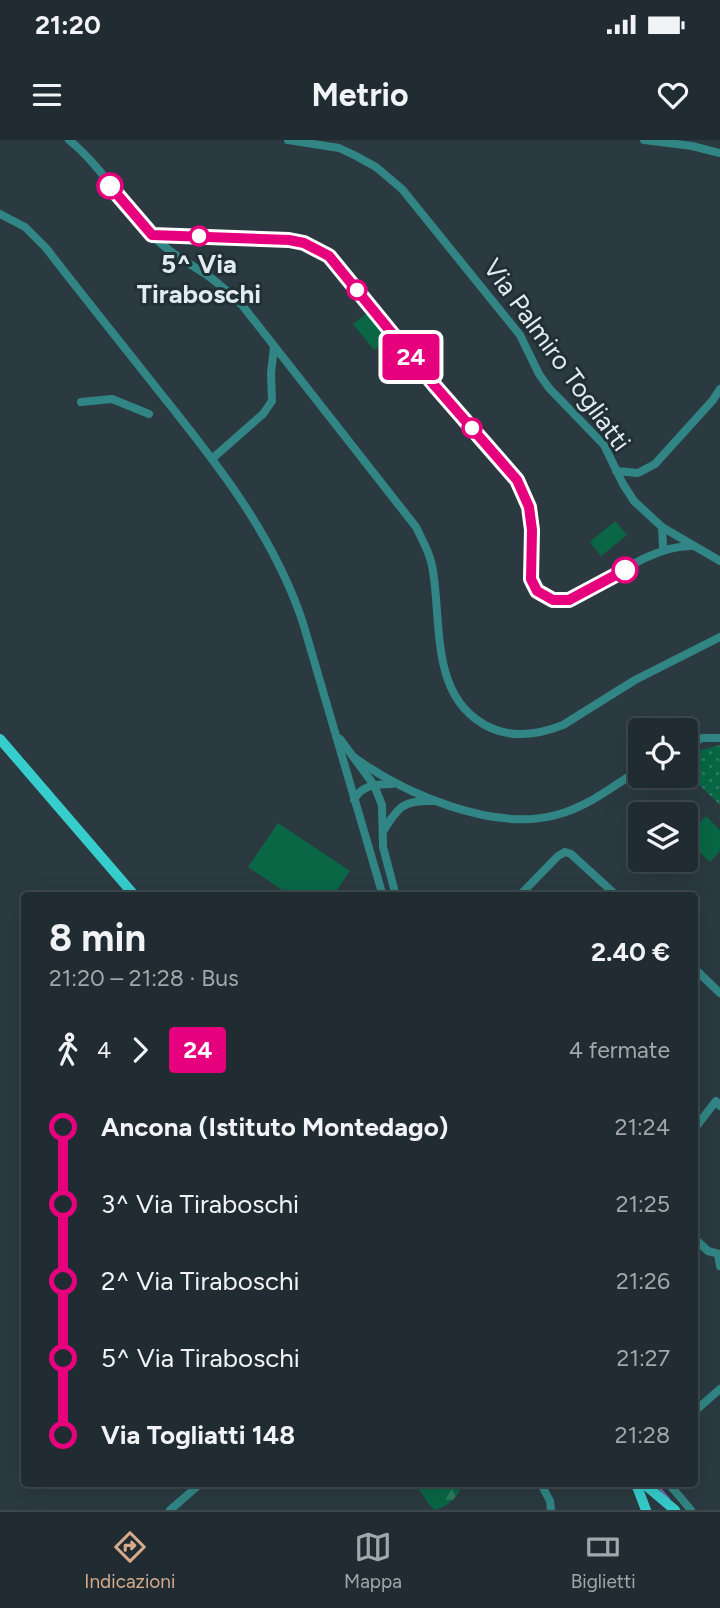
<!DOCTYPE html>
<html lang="it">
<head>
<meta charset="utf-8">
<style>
  :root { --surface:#202c31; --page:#283439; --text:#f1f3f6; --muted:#a2a7ab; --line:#3d484d; --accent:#d6ab8b }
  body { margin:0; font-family:Figtree,sans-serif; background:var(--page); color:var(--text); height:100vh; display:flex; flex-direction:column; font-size:26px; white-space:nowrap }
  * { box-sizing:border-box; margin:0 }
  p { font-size:23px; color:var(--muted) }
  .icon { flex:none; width:38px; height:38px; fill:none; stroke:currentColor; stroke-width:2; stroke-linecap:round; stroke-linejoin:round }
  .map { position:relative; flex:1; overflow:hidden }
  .sheet { position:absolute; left:21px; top:752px; width:677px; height:595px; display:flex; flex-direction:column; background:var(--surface); border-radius:7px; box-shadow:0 7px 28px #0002,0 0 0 2px var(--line) }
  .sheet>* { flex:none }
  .badge { padding:0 14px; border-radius:5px; font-size:24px; line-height:46px }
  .controls { position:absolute; left:628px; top:578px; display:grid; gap:14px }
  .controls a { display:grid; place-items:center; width:70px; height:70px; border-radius:7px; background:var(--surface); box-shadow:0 7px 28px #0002,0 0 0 2px var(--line); font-size:35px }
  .map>.badge { position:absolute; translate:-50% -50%; box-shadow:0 0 0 4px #fff }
  .legs { display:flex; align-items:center; gap:10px; height:77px; padding:0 28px; font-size:23px }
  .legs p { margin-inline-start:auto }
  .overview { display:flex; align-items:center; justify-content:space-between; height:119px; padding:0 28px }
  h1 { font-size:38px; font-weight:700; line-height:52px }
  ul { padding:0 28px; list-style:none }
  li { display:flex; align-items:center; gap:24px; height:77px; font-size:26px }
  li i { display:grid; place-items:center; width:10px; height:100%; margin:0 9px; background:currentColor }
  li i::after { content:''; width:18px; height:18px; margin:-9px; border:5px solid; border-radius:50%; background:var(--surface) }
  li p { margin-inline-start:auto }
  li:first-child i { background:linear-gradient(#0000 50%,currentColor 0) }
  li:last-child i { background:linear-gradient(currentColor 50%,#0000 0) }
  .status { display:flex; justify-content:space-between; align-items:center; height:49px; padding:0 35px; background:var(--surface); direction:ltr }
  .status svg { height:19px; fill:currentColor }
  header { display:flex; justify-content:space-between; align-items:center; height:91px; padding:0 28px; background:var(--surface); font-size:32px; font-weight:700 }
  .tabs { display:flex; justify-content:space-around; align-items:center; height:98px; border-top:2px solid var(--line); background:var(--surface); font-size:19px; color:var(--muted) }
  .tabs a { display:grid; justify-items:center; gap:4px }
  .tabs .current { color:var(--accent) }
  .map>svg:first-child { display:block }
  .forest { fill:url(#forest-firs) }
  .park { fill:url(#park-dots) }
  .pitch { fill:#096746 }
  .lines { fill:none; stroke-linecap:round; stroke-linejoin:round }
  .stream { stroke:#7a6bb9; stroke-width:2 }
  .minor { stroke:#318685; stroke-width:8 }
  .major { stroke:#36cdcd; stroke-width:10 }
  .line-1-casing { stroke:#fff; stroke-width:16 }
  .line-1 { stroke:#e6007e; stroke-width:10 }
  .stop-1-dot { fill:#fff; stroke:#e6007e; stroke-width:3.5 }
  .labels { text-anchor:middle; stroke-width:6; stroke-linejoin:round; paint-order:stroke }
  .stop-label { font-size:26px; font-weight:bold; fill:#e2ebef; stroke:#213036 }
  .street-label { font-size:26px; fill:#e2ebef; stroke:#213036 }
</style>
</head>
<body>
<div class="status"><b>21:20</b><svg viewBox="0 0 49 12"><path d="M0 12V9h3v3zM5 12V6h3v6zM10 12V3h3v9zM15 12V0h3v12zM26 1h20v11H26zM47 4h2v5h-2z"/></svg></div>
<header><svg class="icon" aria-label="menu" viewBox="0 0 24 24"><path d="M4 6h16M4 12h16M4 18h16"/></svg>Metrio<svg class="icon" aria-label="heart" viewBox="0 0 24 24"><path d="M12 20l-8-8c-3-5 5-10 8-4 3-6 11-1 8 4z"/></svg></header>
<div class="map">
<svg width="720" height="1370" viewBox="0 0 720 1370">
  <defs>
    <pattern id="forest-firs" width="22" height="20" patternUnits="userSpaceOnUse" patternTransform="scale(1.75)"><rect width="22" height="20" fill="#096746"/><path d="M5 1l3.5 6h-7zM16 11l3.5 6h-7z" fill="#2d7d61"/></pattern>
    <pattern id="park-dots" width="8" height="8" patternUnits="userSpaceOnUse" patternTransform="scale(1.75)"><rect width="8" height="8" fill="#096746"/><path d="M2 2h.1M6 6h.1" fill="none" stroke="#2d7d61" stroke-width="1.8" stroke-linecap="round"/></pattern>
  </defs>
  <rect width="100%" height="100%" fill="#2b3a41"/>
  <path class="forest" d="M413,1344H462C458,1358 449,1365 436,1370C425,1364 424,1351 413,1344Z"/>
  <path class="park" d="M720,605V665L686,632V614Z"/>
  <g class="pitch">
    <path d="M367,173L388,199L374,210L353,184Z"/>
    <path d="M615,381L627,395L601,416L590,402Z"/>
    <path d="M706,676L720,690V711L710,722L686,699Z"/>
    <path d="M278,683L350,731L333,756H291L248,727Z"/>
  </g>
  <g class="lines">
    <path class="stream" d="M656,1344L669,1359"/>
    <g class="minor">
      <path d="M69,0C101,26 123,64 152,95C167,111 185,121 204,133C218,142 230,154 242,165L416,387C423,401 431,416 433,431C442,487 430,560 491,588C515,599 540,594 563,585L635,540L720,497"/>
      <path d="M288,0L339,8L354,15L376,27L402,49L520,195L539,234L549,248L604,305L623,344L634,361L662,387L720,421"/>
      <path d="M644,0L692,6L720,13"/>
      <path d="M0,74L25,87L46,108C83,156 121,203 158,250C216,322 274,395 303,483L383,756"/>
      <path d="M152,95L289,100L304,103L329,116L435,246L517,340L529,367L532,390L530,431L533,444L546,457L553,460H569C606,443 651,405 692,406"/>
      <path d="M81,262L112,259L149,274"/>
      <path d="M213,318L263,274L272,261L271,233L274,207"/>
      <path d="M616,331L638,333L655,324L713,260L720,249"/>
      <path d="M662,387L663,406"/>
      <path d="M340,599L374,645L382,665L383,707L396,756"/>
      <path d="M686,607L702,598H720"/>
      <path d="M355,618C405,654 494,692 556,675C587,667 614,646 640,629"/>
      <path d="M354,660C361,645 377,644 392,644"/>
      <path d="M384,690C399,665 405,660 434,661"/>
      <path d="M519,756L558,716L565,712L571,714L617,756"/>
      <path d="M695,829L720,853"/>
      <path d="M695,988L716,961L720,966"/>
      <path d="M695,1099L708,1111L720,1114"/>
      <path d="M718,1114L720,1126"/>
      <path d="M695,1271L720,1249"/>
      <path d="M541,1344L550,1361L551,1370"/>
      <path d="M669,1344L691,1370"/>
      <path d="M170,1370L200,1344"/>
    </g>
    <g class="major">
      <path d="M0,599L135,756"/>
      <path d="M636,1344L646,1370"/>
      <path d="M644,1344L675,1370"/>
    </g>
  </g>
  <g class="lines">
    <defs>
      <path id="line-1" d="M110,46L152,95L289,100L304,103L329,116L435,246L517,340L529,367L532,390L531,439L537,451L553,460H569L625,430"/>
    </defs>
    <use href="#line-1" class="line-1-casing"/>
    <use href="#line-1" class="line-1"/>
  </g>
  <g class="stop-1-dot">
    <circle cx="110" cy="46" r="12"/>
    <circle cx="199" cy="96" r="9"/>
    <circle cx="357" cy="150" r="9"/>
    <circle cx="472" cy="288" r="9"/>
    <circle cx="625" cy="430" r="12"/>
  </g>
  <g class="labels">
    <g class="stop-label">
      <text x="199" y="133">5^ Via<tspan x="199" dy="30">Tiraboschi</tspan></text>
    </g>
    <g class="street-label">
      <text transform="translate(557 215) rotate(54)" y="9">Via Palmiro Togliatti</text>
    </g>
  </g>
</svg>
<div class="controls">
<a><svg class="icon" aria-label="locate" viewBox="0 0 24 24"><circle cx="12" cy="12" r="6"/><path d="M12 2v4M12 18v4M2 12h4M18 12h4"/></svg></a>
<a><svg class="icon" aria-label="layers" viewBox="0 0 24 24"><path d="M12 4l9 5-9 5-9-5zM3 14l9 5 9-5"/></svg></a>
</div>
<b class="badge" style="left:411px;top:217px;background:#e6007e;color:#fff">24</b>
<section class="sheet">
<div class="overview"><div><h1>8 min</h1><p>21:20 – 21:28 · Bus</p></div><b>2.40 €</b></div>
<div class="legs"><svg class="icon" aria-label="walk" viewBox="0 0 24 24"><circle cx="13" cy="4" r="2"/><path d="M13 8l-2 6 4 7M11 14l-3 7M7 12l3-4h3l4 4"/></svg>4<svg class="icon" aria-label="forward" viewBox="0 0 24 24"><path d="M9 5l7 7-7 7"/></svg><b class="badge" style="background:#e6007e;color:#fff">24</b><p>4 fermate</p></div>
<ul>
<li><i style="color:#e6007e"></i><b>Ancona (Istituto Montedago)</b><p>21:24</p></li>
<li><i style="color:#e6007e"></i><span>3^ Via Tiraboschi</span><p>21:25</p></li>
<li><i style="color:#e6007e"></i><span>2^ Via Tiraboschi</span><p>21:26</p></li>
<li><i style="color:#e6007e"></i><span>5^ Via Tiraboschi</span><p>21:27</p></li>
<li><i style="color:#e6007e"></i><b>Via Togliatti 148</b><p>21:28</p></li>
</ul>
</section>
</div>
<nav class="tabs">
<a class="current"><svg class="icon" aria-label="directions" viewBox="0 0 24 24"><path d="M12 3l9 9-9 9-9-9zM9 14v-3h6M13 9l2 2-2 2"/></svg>Indicazioni</a>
<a><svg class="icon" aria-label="map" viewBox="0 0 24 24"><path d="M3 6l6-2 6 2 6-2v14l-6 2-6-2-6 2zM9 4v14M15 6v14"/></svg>Mappa</a>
<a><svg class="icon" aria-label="tickets" viewBox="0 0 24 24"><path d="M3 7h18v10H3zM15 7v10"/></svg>Biglietti</a>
</nav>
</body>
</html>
